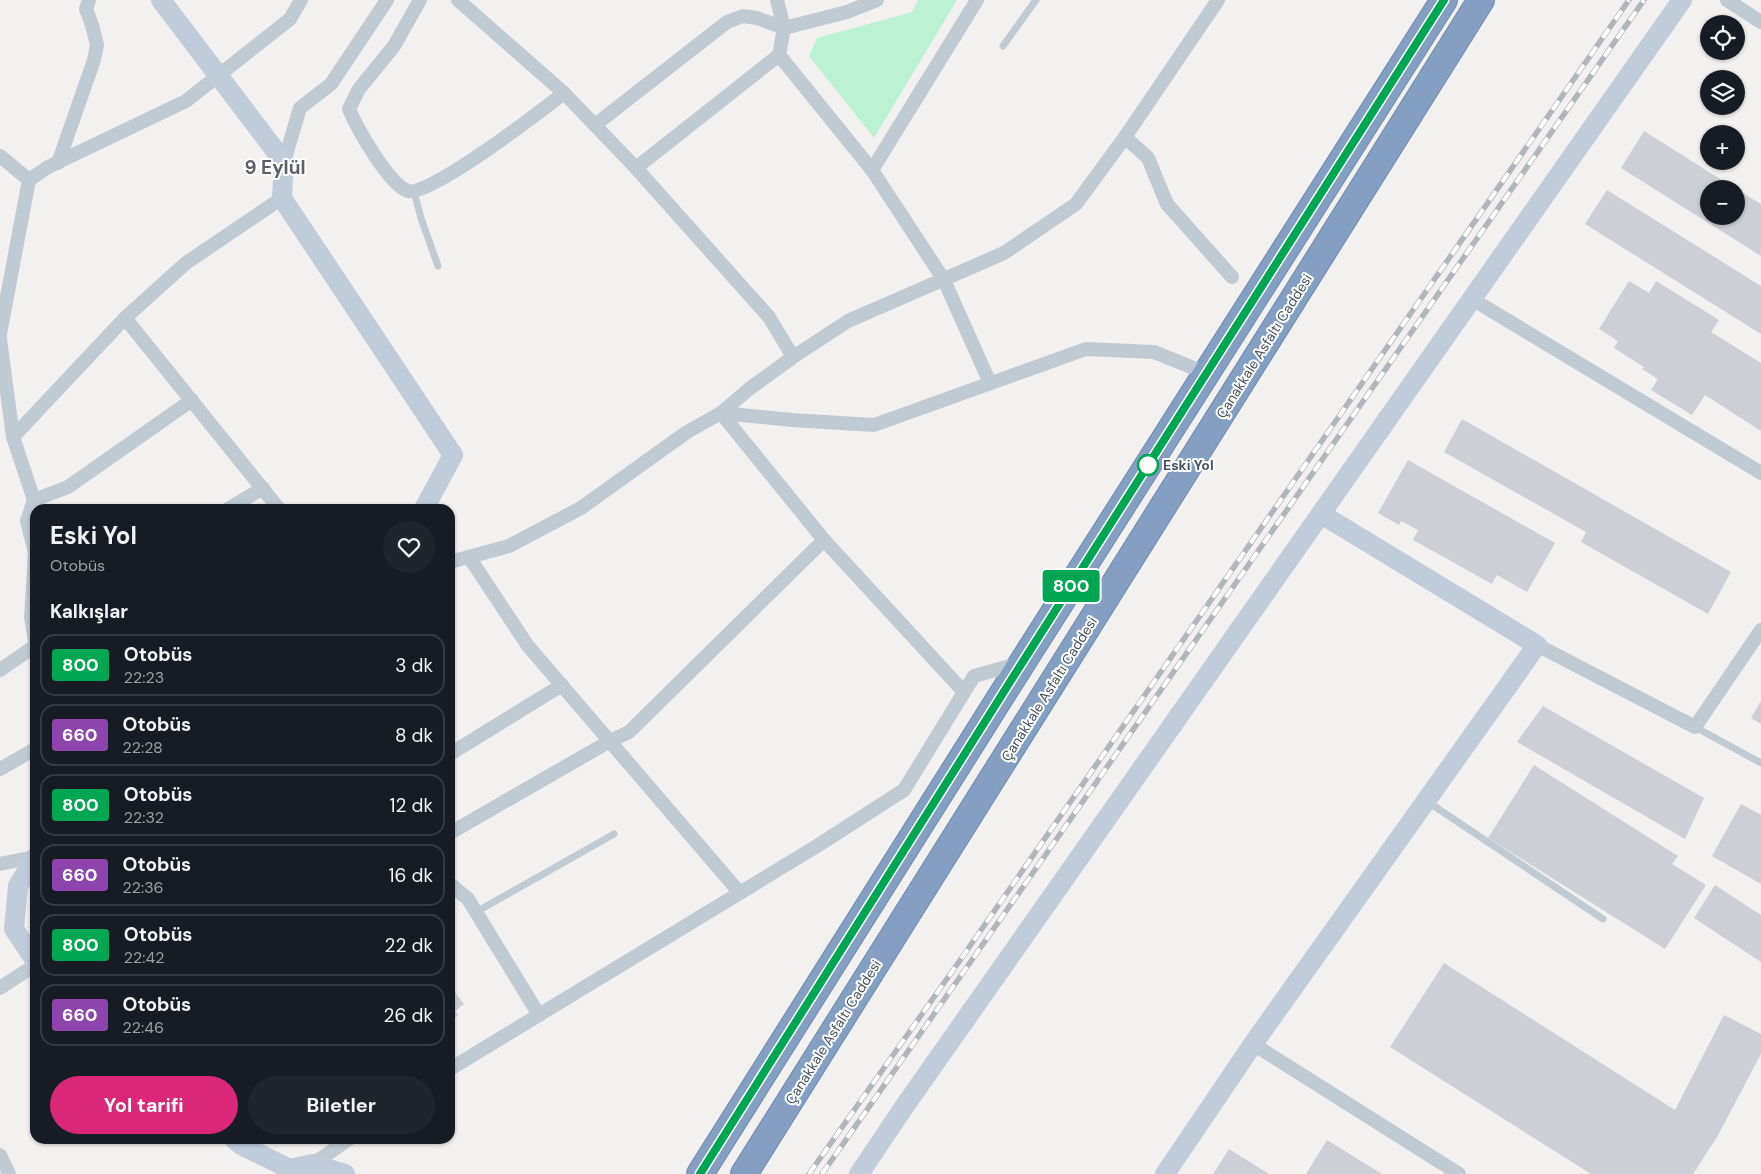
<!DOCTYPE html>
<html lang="tr">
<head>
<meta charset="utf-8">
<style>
  :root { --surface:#171b24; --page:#20242c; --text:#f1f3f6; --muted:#9ea1a6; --line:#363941; --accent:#db2777 }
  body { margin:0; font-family:"DM Sans",sans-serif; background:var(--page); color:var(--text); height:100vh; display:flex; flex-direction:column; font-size:19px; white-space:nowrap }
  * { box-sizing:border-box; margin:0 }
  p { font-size:16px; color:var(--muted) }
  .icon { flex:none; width:28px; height:28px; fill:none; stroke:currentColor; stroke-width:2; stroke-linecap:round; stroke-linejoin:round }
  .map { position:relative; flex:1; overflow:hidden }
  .sheet { position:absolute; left:30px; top:504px; width:425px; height:640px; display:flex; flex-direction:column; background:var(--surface); border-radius:15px; box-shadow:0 1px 4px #0004 }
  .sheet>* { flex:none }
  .badge { padding:0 10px; border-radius:4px; font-size:18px; line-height:32px }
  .tools { position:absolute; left:1700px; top:15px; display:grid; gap:10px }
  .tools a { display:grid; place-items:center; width:45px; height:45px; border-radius:50%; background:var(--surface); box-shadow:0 1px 4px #0004; font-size:25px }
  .map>.badge { position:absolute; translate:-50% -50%; box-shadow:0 0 0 2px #fff }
  h2 { padding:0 20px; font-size:19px; line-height:45px }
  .round { display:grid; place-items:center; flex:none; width:52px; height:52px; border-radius:26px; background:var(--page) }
  .overview { display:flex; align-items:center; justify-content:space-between; height:85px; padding:0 20px }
  h1 { font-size:24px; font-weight:700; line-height:38px }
  .action { display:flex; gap:10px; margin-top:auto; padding:10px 20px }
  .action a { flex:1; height:58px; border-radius:30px; background:var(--accent); color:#fff; font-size:20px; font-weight:700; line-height:58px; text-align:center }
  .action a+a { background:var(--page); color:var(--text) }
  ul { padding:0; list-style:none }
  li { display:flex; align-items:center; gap:15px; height:62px; margin:0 10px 8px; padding:0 10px; border:2px solid var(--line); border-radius:15px }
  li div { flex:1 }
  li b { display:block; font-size:19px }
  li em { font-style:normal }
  li .badge { min-width:55px; font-weight:700; text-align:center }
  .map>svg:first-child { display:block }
  .green { fill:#bcf2d4 }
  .building { fill:#cccfd5 }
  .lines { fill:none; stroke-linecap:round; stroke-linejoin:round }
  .highway-casing { stroke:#708aae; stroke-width:28 }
  .lane { stroke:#c0cad3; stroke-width:7 }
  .street { stroke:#c0cad3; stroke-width:14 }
  .secondary { stroke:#c1ccda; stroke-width:20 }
  .highway { stroke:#859fc2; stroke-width:26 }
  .rail-casing { stroke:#b2b5bb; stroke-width:5.5 }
  .rail { stroke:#fff; stroke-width:4; stroke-dasharray:11; stroke-linecap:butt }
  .line-casing { stroke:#fff; stroke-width:11 }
  .line { stroke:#00a651; stroke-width:8 }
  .stop-dot { fill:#fff; stroke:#00a651; stroke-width:2.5 }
  .labels { text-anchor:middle; stroke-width:4; stroke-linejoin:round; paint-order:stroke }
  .street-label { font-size:14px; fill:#46525f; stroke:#fff }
  .stop-label { font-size:14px; font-weight:bold; fill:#46525f; stroke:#fff; text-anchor:start }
  .district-label { font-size:19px; font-weight:bold; fill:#5c6066; stroke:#fff }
</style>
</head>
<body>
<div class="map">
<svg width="1761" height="1174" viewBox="0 0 1761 1174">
  <rect width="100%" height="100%" fill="#f3f0f0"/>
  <path class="green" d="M918,0H957L874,138L809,56L817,38L912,12Z"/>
  <g class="building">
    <path d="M1644,131L1736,189H1709V216H1736V189L1761,204V256L1621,168Z"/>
    <path d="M1607,190L1761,286V334L1585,224Z"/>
    <path d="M1629,281L1649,293L1656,281L1719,320L1711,332L1761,363V431L1705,395L1692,415L1651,390L1658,379L1642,369L1644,367L1614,348L1618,341L1599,329Z"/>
    <path d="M1462,419L1731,572L1708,614L1581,542L1586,532L1444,452Z"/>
    <path d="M1408,460L1555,543L1527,592L1497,575L1492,584L1413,540L1418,530L1401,521L1399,525L1378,513Z"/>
    <path d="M1761,701V724L1751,718Z"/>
    <path d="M1543,706L1704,798L1685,839L1517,742Z"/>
    <path d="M1534,765L1678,856L1672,864L1706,885L1665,949L1488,838Z"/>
    <path d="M1741,804L1761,815V884L1712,856Z"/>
    <path d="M1715,885L1761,915V962L1694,918Z"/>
    <path d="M1444,963L1675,1110L1724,1015L1761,1034V1054L1717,1137L1693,1174H1591L1390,1047Z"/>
    <path d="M450,986L464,1004L455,1011L458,1015L451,1021Z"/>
    <path d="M1327,1140L1382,1174H1306Z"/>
    <path d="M1229,1149L1269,1174H1213Z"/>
  </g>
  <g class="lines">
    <defs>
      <g id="highway">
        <path d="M700,1174L1022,663L1444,0"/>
        <path d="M744,1174L1481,0"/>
      </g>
    </defs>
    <use href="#highway" class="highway-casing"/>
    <g class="lane">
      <path d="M1003,46L1036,0"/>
      <path d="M414,192L421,218L438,266"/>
      <path d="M1695,727L1761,763"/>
      <path d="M1428,802L1603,919"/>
      <path d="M476,912L614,834"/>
    </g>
    <g class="street">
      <path d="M420,0L394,46L359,89L349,109C357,128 389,185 408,191C430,197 542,110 564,93"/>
      <path d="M458,0L564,93L636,168L769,317L793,357"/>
      <path d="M777,0L784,28L779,55L872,170L944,280L990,383"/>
      <path d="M1727,0L1761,22"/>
      <path d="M595,125L727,22L743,16L757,18L784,28L847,12L877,0"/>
      <path d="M1125,137L1148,158L1167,204L1232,277"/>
      <path d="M0,156L29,180"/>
      <path d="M284,162L300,108L331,84L387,0"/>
      <path d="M58,163L94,60L97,45L92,25L86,9L89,0"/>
      <path d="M636,168L779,55"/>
      <path d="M872,170L977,0"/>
      <path d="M1472,299L1761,473"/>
      <path d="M125,318L279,509"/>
      <path d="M0,334L29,180L48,167L186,101L290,19L301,0"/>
      <path d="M0,339L13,437L37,509"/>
      <path d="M13,437L125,318L186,263L282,198"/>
      <path d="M228,509L263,488"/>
      <path d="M469,557L528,646L740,893"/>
      <path d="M450,562L509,546L581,508L687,432L721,413L792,420L874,425L1086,349L1154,352L1206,373"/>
      <path d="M35,642L31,617L35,553L27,521L34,500L68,487L192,400"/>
      <path d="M1537,645L1695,727L1761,630"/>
      <path d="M0,670L35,646"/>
      <path d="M964,692L824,540L721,413L749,389L793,357L848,321L1004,253L1076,204L1125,137L1218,0"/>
      <path d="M450,754L562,685"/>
      <path d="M0,769L35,749"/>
      <path d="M450,833L610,741L629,732L824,540"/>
      <path d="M0,864L35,857"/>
      <path d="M450,884L468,899L539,1015"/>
      <path d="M0,988L35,965"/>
      <path d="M1253,1044L1459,1174"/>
      <path d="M450,1069L817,846L904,790L974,676L1021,663"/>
      <path d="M0,1155L9,1174"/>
      <path d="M313,1164L349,1139"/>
    </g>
    <g class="secondary">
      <path d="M161,0L284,162L282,198L453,455L424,509"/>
      <path d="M35,858L18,886L14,929L35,960"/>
      <path d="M234,1139L241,1145L290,1169L313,1164L345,1174"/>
      <path d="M859,1174L904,1107L1682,0"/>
      <path d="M1165,1174L1253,1044L1537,645L1321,514"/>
    </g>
    <use href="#highway" class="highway"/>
    <defs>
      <g id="rail">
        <path d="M809,1174L963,956L1629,0"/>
        <path d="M822,1174L1644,0"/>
      </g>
    </defs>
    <use href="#rail" class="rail-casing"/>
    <use href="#rail" class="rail"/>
  </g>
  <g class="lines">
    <defs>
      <path id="line" d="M700,1174L1022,663L1444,0"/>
    </defs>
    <use href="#line" class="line-casing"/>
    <use href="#line" class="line"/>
  </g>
  <circle class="stop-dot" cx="1148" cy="465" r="10"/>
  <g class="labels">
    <g class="street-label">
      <text transform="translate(1264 346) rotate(-58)" y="5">Çanakkale Asfaltı Caddesi</text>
      <text transform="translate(1049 689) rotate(-58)" y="5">Çanakkale Asfaltı Caddesi</text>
      <text transform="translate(833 1032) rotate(-58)" y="5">Çanakkale Asfaltı Caddesi</text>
    </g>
    <g class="stop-label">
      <text x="1163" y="470">Eski Yol</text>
    </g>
    <g class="district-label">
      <text x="275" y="174">9 Eylül</text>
    </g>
  </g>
</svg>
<div class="tools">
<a><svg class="icon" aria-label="locate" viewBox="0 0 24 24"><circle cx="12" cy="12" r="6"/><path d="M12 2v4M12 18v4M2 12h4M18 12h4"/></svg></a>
<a><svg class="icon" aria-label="layers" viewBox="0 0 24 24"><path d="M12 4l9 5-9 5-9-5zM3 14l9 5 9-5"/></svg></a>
<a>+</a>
<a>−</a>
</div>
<b class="badge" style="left:1071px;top:586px;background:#00a651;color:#fff">800</b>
<section class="sheet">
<div class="overview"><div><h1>Eski Yol</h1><p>Otobüs</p></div><a class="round"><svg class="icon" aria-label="heart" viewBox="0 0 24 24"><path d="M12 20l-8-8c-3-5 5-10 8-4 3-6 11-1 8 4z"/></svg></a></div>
<h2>Kalkışlar</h2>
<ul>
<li><span class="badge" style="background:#00a651;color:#fff">800</span><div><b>Otobüs</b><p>22:23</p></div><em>3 dk</em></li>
<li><span class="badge" style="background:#8e44ad;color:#fff">660</span><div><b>Otobüs</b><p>22:28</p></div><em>8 dk</em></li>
<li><span class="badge" style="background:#00a651;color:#fff">800</span><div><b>Otobüs</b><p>22:32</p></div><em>12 dk</em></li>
<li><span class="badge" style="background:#8e44ad;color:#fff">660</span><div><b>Otobüs</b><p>22:36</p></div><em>16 dk</em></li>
<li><span class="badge" style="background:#00a651;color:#fff">800</span><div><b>Otobüs</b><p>22:42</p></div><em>22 dk</em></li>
<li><span class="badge" style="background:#8e44ad;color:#fff">660</span><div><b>Otobüs</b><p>22:46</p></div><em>26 dk</em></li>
</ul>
<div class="action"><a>Yol tarifi</a><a>Biletler</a></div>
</section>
</div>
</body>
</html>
